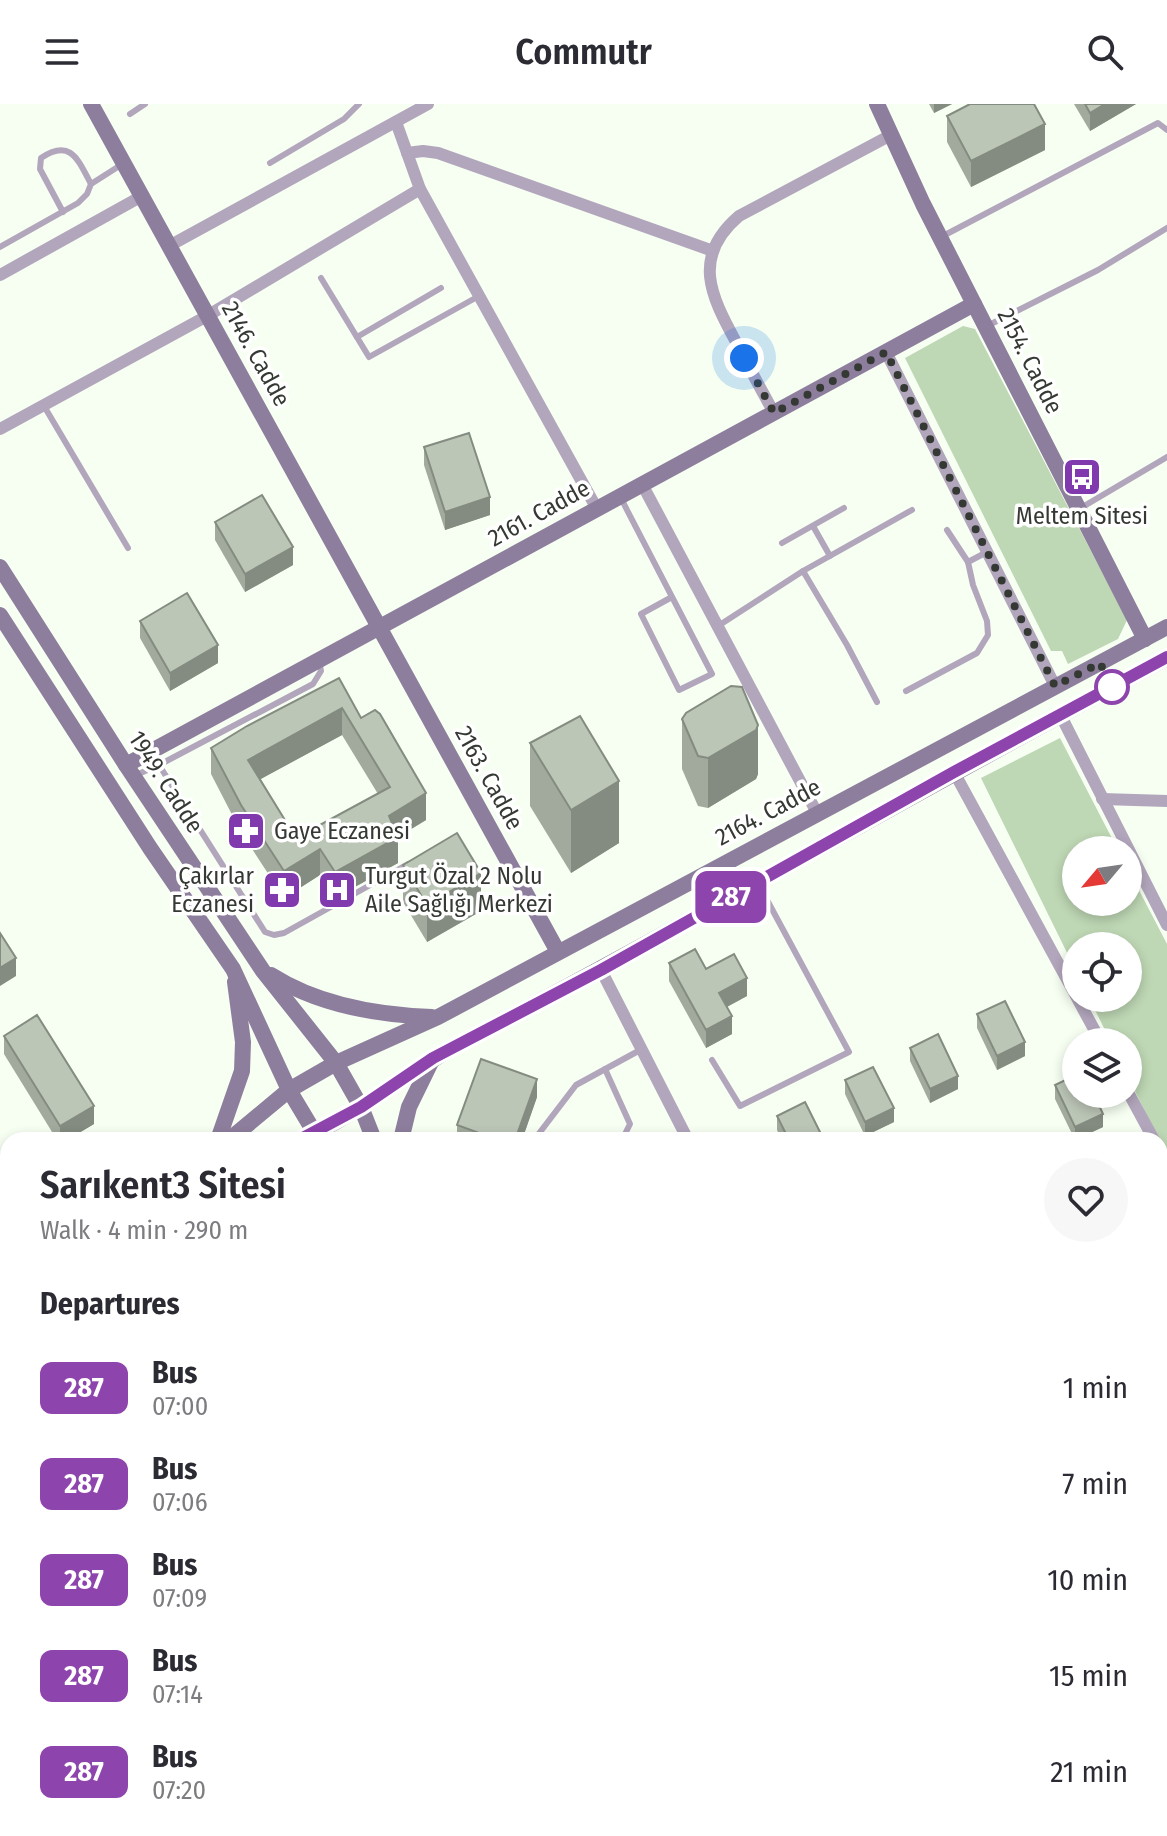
<!DOCTYPE html>
<html lang="en">
<head>
<meta charset="utf-8">
<style>
  :root { --surface:#fff; --page:#f7f7f7; --text:#2b2b33; --muted:#7c7c81 }
  body { margin:0; font-family:"Fira Sans Condensed",sans-serif; background:var(--page); color:var(--text); height:100vh; display:flex; flex-direction:column; font-size:30px; white-space:nowrap }
  * { box-sizing:border-box; margin:0 }
  p { font-size:26px; color:var(--muted) }
  .icon { flex:none; width:44px; height:44px; fill:none; stroke:currentColor; stroke-width:2; stroke-linecap:round; stroke-linejoin:round }
  .map { position:relative; flex:1; overflow:hidden }
  .side { position:absolute; left:0px; top:1028px; width:1168px; height:704px; display:flex; flex-direction:column; background:var(--surface); border-radius:24px 24px 0 0; box-shadow:0 4px 12px #0003 }
  .side>* { flex:none }
  .badge { padding:0 16px; border-radius:12px; font-size:28px; line-height:52px }
  .needle { width:52px; rotate:241deg }
  .controls { position:absolute; left:1062px; top:732px; display:grid; gap:16px }
  .controls a { display:grid; place-items:center; width:80px; height:80px; border-radius:50%; background:var(--surface); box-shadow:0 4px 12px #0003; font-size:40px }
  .you { position:absolute; width:40px; height:40px; margin:-20px; border:6px solid #fff; border-radius:50%; background:#1a73e8; box-shadow:0 0 0 12px #1a73e833 }
  .map>.badge { position:absolute; translate:-50% -50%; box-shadow:0 0 0 4px #fff }
  h2 { padding:0 40px; font-size:30px; line-height:72px }
  .round { display:grid; place-items:center; flex:none; width:84px; height:84px; border-radius:42px; background:var(--page) }
  .overview { display:flex; align-items:center; justify-content:space-between; height:136px; padding:0 40px }
  h1 { font-size:38px; font-weight:600; line-height:60px }
  ul { padding:0; list-style:none }
  li { display:flex; align-items:center; gap:24px; height:96px; padding:0 40px }
  li div { flex:1 }
  li b { display:block; font-size:30px }
  li em { font-style:normal }
  li .badge { min-width:88px; font-weight:700; text-align:center }
  header { display:flex; justify-content:space-between; align-items:center; height:104px; padding:0 40px; background:var(--surface); font-size:36px; font-weight:600 }
  .map>svg:first-child { display:block }
  .green { fill:#bed7b4 }
  .lines { fill:none; stroke-linecap:round; stroke-linejoin:round }
  .lane { stroke:#b2a6bc; stroke-width:6 }
  .street { stroke:#b2a6bc; stroke-width:12 }
  .secondary { stroke:#8e7e9d; stroke-width:16 }
  .wall { fill:#a2aa9d; fill-rule:evenodd }
  .shaded-wall { fill:#848b80 }
  .building { fill:#bcc6b7; stroke:#848b80; stroke-width:2; fill-rule:evenodd }
  .line-casing { stroke:#fff; stroke-width:18 }
  .line { stroke:#8e44ad; stroke-width:12 }
  .walk { stroke:#353933; stroke-width:8; stroke-dasharray:0 14.4 }
  .stop-dot { fill:#fff; stroke:#8e44ad; stroke-width:4 }
  .labels { text-anchor:middle; stroke-width:7; stroke-linejoin:round; paint-order:stroke }
  .street-label { font-size:24px; fill:#353933; stroke:#fff }
  .poi-label { font-size:24px; fill:#353933; stroke:#fff; text-anchor:start }
</style>
</head>
<body>
<header><svg class="icon" aria-label="menu" viewBox="0 0 24 24"><path d="M4 6h16M4 12h16M4 18h16"/></svg>Commutr<svg class="icon" aria-label="search" viewBox="0 0 24 24"><circle cx="10" cy="10" r="6"/><path d="M15 15l6 6"/></svg></header>
<div class="map">
<svg width="1167" height="1732" viewBox="0 0 1167 1732">
  <rect width="100%" height="100%" fill="#f6fff2"/>
  <g class="green">
    <path d="M963,222L975,225L1127,516L1118,535L1068,560L1062,547H1051L905,254Z"/>
    <path d="M1060,634L1118,746H1076V798H1128V765L1167,840V1052L1128,973V938H1111L1089,894H1128V842H1076V867L981,674Z"/>
    <path d="M589,1724H673L677,1732H593Z"/>
  </g>
  <g class="lines">
    <g class="lane">
      <path d="M130,10L145,0"/>
      <path d="M270,59L344,15L359,0"/>
      <path d="M63,108L40,65L41,54C71,34 78,56 91,80"/>
      <path d="M941,133L1158,19L1167,26"/>
      <path d="M0,143L78,99L87,90L91,80L124,59"/>
      <path d="M321,174L369,253L479,192"/>
      <path d="M989,221L1098,166L1167,124"/>
      <path d="M357,233L441,184"/>
      <path d="M44,302L128,444"/>
      <path d="M620,392L627,406L712,570L679,586L641,510L672,493"/>
      <path d="M1079,405L1167,353"/>
      <path d="M813,422L830,452"/>
      <path d="M782,439L844,404"/>
      <path d="M968,458L987,448"/>
      <path d="M803,467L847,541L877,598"/>
      <path d="M718,522L803,467L912,406"/>
      <path d="M319,556L321,567L313,580L159,661L265,828L274,831L284,829L408,760"/>
      <path d="M906,587L977,549L988,531L987,517L973,481L968,458L947,426"/>
      <path d="M136,671L159,661"/>
      <path d="M712,956L740,1002L849,948L759,781"/>
      <path d="M605,965L630,1020L622,1036"/>
      <path d="M534,1036L576,981L642,945"/>
    </g>
    <g class="street">
      <path d="M396,18L420,85L597,405"/>
      <path d="M407,49L423,47L438,49L713,147"/>
      <path d="M169,142L428,0"/>
      <path d="M0,171L142,92"/>
      <path d="M886,248L1055,582"/>
      <path d="M774,309C761,285 748,262 736,238C711,192 691,153 739,112L891,31"/>
      <path d="M0,325L207,212L420,85"/>
      <path d="M642,380L817,709"/>
      <path d="M1060,610L1167,821"/>
      <path d="M954,668L1076,892"/>
      <path d="M1102,695L1167,697"/>
      <path d="M601,866L688,1036"/>
      <path d="M1077,894L1101,938"/>
      <path d="M1128,988L1154,1036"/>
      <path d="M1160,1046L1167,1059"/>
      <path d="M1160,1093L1167,1089"/>
      <path d="M1160,1295L1167,1298"/>
      <path d="M0,1429L8,1424"/>
      <path d="M0,1471L8,1487"/>
      <path d="M1160,1688L1167,1685"/>
      <path d="M130,1724L134,1732"/>
      <path d="M276,1724L281,1732"/>
      <path d="M578,1724L582,1732"/>
      <path d="M1107,1724L1110,1732"/>
      <path d="M304,1732L320,1724"/>
      <path d="M519,1732L534,1724"/>
      <path d="M916,1732L934,1724"/>
    </g>
    <g class="secondary">
      <path d="M91,0L558,848"/>
      <path d="M877,0L923,100L1145,535"/>
      <path d="M0,463L126,661L263,867L336,959L361,1003L374,1036"/>
      <path d="M0,511L150,744L233,865L289,986L319,1036"/>
      <path d="M126,661L974,200"/>
      <path d="M271,871C318,901 378,911 432,913"/>
      <path d="M218,1036L242,967L243,938L235,878"/>
      <path d="M229,1036L289,986L336,959L438,913L1167,523"/>
      <path d="M299,1036C359,1011 408,967 465,937C701,813 932,679 1167,554"/>
      <path d="M401,1036L409,1003L432,956"/>
      <path d="M0,1210L8,1204"/>
      <path d="M0,1257L8,1250"/>
      <path d="M699,1724L703,1732"/>
      <path d="M721,1724L725,1732"/>
    </g>
  </g>
  <g class="wall">
    <path d="M929,0H952L934,9Z"/>
    <path d="M1074,0H1136L1090,27Z"/>
    <path d="M947,12L1045,46L971,83L947,38Z"/>
    <path d="M424,343L490,411L445,426L424,361Z"/>
    <path d="M215,418L293,461L245,488L215,436Z"/>
    <path d="M140,517L218,559L170,587L140,534Z"/>
    <path d="M339,574L361,614L426,716L398,733V759L335,794L320,771L284,794L241,728L211,670V644ZM342,631L378,690L296,734L260,675Z"/>
    <path d="M682,615L758,670L756,675L708,704L698,702L682,665Z"/>
    <path d="M530,639L619,739L571,769L530,702Z"/>
    <path d="M403,761L481,807L427,838L403,798Z"/>
    <path d="M669,859L706,865L747,892L727,903L732,930L706,944L669,877Z"/>
    <path d="M977,910L1025,952L997,966L977,924Z"/>
    <path d="M4,932L94,1020L67,1036H57L4,950Z"/>
    <path d="M910,944L958,985L930,999L910,957Z"/>
    <path d="M845,976L894,1018L865,1032L845,990Z"/>
    <path d="M1055,981L1103,1023L1075,1036L1055,995Z"/>
    <path d="M537,993L522,1036H457V1021Z"/>
    <path d="M777,1012L824,1036H782L777,1026Z"/>
    <path d="M0,1312L8,1314L4,1384L0,1381Z"/>
    <path d="M8,1672V1719L0,1708V1679Z"/>
    <path d="M10,1724H82V1732H13L10,1729Z"/>
  </g>
  <g class="shaded-wall">
    <path d="M934,0H952L934,9Z"/>
    <path d="M1105,0H1136L1090,27V9Z"/>
    <path d="M1045,20V46L971,83V57Z"/>
    <path d="M490,393V411L445,426V408Z"/>
    <path d="M293,443V461L245,488V470Z"/>
    <path d="M218,541V559L170,587V569Z"/>
    <path d="M342,604V631L248,682V656Z"/>
    <path d="M758,621V670L756,675L708,704V654Z"/>
    <path d="M619,677V739L571,769V706Z"/>
    <path d="M426,689V716L398,733V759L335,794V768L389,712Z"/>
    <path d="M320,745V771L284,794V767Z"/>
    <path d="M481,769V807L427,838V801Z"/>
    <path d="M16,854V872L0,882V864Z"/>
    <path d="M747,874V892L719,907V889Z"/>
    <path d="M732,912V930L706,944V926Z"/>
    <path d="M1025,938V952L997,966V952Z"/>
    <path d="M958,972V985L930,999V985Z"/>
    <path d="M537,975V993L522,1036H515Z"/>
    <path d="M94,1002V1020L67,1036H60V1022Z"/>
    <path d="M894,1004V1018L865,1032V1018Z"/>
    <path d="M1103,1010V1023L1075,1036V1023Z"/>
    <path d="M8,1362V1380L4,1384V1366Z"/>
    <path d="M8,1585V1611L0,1619V1592Z"/>
    <path d="M72,1724H82V1732H63Z"/>
  </g>
  <g class="building">
    <path d="M970,0H1034L1045,20L971,57L947,12Z"/>
    <path d="M1085,0H1105L1090,9Z"/>
    <path d="M469,329L490,393L445,408L424,343Z"/>
    <path d="M262,391L293,443L245,470L215,418Z"/>
    <path d="M187,489L218,541L170,569L140,517Z"/>
    <path d="M339,574L361,614L375,606L380,610L426,689L389,712L398,733L335,768L320,745L284,767L241,701L211,644L247,622ZM342,604L390,683L296,734L248,656Z"/>
    <path d="M731,582L742,583L758,621L756,626L708,654L698,652L682,615L686,609Z"/>
    <path d="M580,612L619,677L571,706L530,639Z"/>
    <path d="M457,729L481,769L427,801L403,761Z"/>
    <path d="M0,829L16,854L0,864Z"/>
    <path d="M695,845L706,865L734,850L747,874L719,889L732,912L706,926L669,859Z"/>
    <path d="M1005,897L1025,938L997,952L977,910Z"/>
    <path d="M37,911L94,1002L60,1022L4,932Z"/>
    <path d="M938,930L958,972L930,985L910,944Z"/>
    <path d="M481,955L537,975L515,1036H498L457,1021Z"/>
    <path d="M873,963L894,1004L865,1018L845,976Z"/>
    <path d="M1076,971V990H1094L1103,1010L1075,1023L1055,981Z"/>
    <path d="M805,998L824,1036H789L777,1012Z"/>
    <path d="M2,1309L8,1314V1362L4,1366L0,1363V1312Z"/>
    <path d="M0,1554L3,1557L0,1560L8,1568V1585L0,1592Z"/>
    <path d="M8,1672V1693L0,1682V1679Z"/>
    <path d="M31,1724H72L63,1732H42L35,1724L33,1726Z"/>
  </g>
  <g class="lines">
    <defs>
      <path id="line" d="M299,1036L361,1003L433,954L601,866L954,668L1167,553"/>
    </defs>
    <use href="#line" class="line-casing"/>
    <use href="#line" class="line"/>
    <path class="walk" d="M744,254L774,309L886,248L1055,582L1100,559L1112,583"/>
  </g>
  <defs>
    <symbol id="bus-square" viewBox="-11 -11 22 22"><rect x="-9" y="-9" width="18" height="18" rx="4" fill="#803aad" stroke="#fff"/><path d="M-5-6H5V4H4V6H2V4H-2V6H-4V4H-5ZM-3.5-4V0h7V-4ZM-3.5 1.2v1.5H-2V1.2ZM2 1.2v1.5H3.5V1.2Z" fill="#fff"/></symbol>
    <symbol id="pharmacy-square" viewBox="-11 -11 22 22"><rect x="-9" y="-9" width="18" height="18" rx="4" fill="#803aad" stroke="#fff"/><path d="M-2-6h4v4h4v4h-4v4h-4v-4h-4v-4h4Z" fill="#fff"/></symbol>
    <symbol id="hospital-square" viewBox="-11 -11 22 22"><rect x="-9" y="-9" width="18" height="18" rx="4" fill="#803aad" stroke="#fff"/><path d="M-5-5h3v3.5h4V-5h3V5h-3V1.5h-4V5h-3Z" fill="#fff"/></symbol>
  </defs>
  <g fill-rule="evenodd">
    <use href="#bus-square" x="1060" y="351" width="44" height="44"/>
    <use href="#pharmacy-square" x="224" y="705" width="44" height="44"/>
    <use href="#pharmacy-square" x="260" y="764" width="44" height="44"/>
    <use href="#hospital-square" x="315" y="764" width="44" height="44"/>
  </g>
  <circle class="stop-dot" cx="1112" cy="583" r="16"/>
  <g class="labels">
    <g class="street-label">
      <text transform="translate(256 250) rotate(61)" y="8">2146. Cadde</text>
      <text transform="translate(1030 257) rotate(63)" y="8">2154. Cadde</text>
      <text transform="translate(539 409) rotate(-29)" y="8">2161. Cadde</text>
      <text transform="translate(489 674) rotate(61)" y="8">2163. Cadde</text>
      <text transform="translate(166 678) rotate(57)" y="8">1949. Cadde</text>
      <text transform="translate(768 708) rotate(-28)" y="8">2164. Cadde</text>
    </g>
    <g class="poi-label">
      <text x="1082" y="420" text-anchor="middle">Meltem Sitesi</text>
      <text x="274" y="735">Gaye Eczanesi</text>
      <text x="254" y="780" text-anchor="end">Çakırlar<tspan x="254" dy="28">Eczanesi</tspan></text>
      <text x="365" y="780">Turgut Özal 2 Nolu<tspan x="365" dy="28">Aile Sağlığı Merkezi</tspan></text>
    </g>
  </g>
</svg>
<div class="controls">
<a><svg class="needle" viewBox="-14 -14 28 28"><path d="M0-13l5 13h-10z" fill="#e53935"/><path d="M0 13l5-13h-10z" fill="#7c7c81"/></svg></a>
<a><svg class="icon" aria-label="locate" viewBox="0 0 24 24"><circle cx="12" cy="12" r="6"/><path d="M12 2v4M12 18v4M2 12h4M18 12h4"/></svg></a>
<a><svg class="icon" aria-label="layers" viewBox="0 0 24 24"><path d="M12 4l9 5-9 5-9-5zM3 14l9 5 9-5"/></svg></a>
</div>
<div class="you" style="left:744px;top:254px"></div>
<b class="badge" style="left:731px;top:793px;background:#8e44ad;color:#fff">287</b>
<section class="side">
<div class="overview"><div><h1>Sarıkent3 Sitesi</h1><p>Walk · 4 min · 290 m</p></div><a class="round"><svg class="icon" aria-label="heart" viewBox="0 0 24 24"><path d="M12 20l-8-8c-3-5 5-10 8-4 3-6 11-1 8 4z"/></svg></a></div>
<h2>Departures</h2>
<ul>
<li><span class="badge" style="background:#8e44ad;color:#fff">287</span><div><b>Bus</b><p>07:00</p></div><em>1 min</em></li>
<li><span class="badge" style="background:#8e44ad;color:#fff">287</span><div><b>Bus</b><p>07:06</p></div><em>7 min</em></li>
<li><span class="badge" style="background:#8e44ad;color:#fff">287</span><div><b>Bus</b><p>07:09</p></div><em>10 min</em></li>
<li><span class="badge" style="background:#8e44ad;color:#fff">287</span><div><b>Bus</b><p>07:14</p></div><em>15 min</em></li>
<li><span class="badge" style="background:#8e44ad;color:#fff">287</span><div><b>Bus</b><p>07:20</p></div><em>21 min</em></li>
</ul>
</section>
</div>
</body>
</html>
